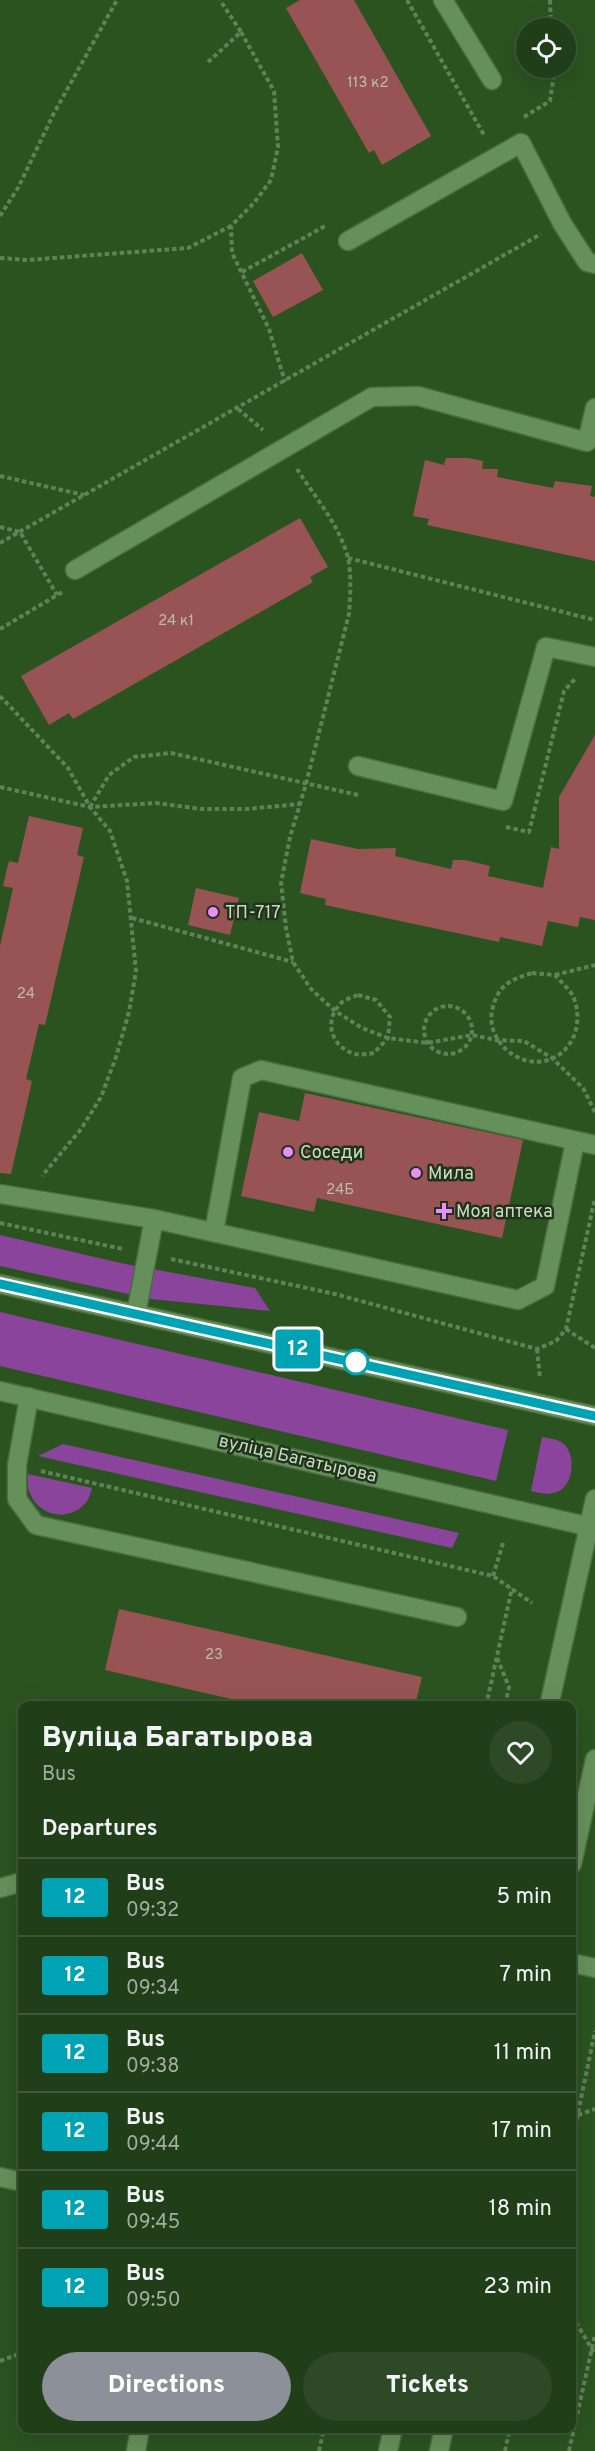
<!DOCTYPE html>
<html lang="en">
<head>
<meta charset="utf-8">
<style>
  :root { --surface:#203e18; --page:#2d4925; --text:#f1f3f6; --muted:#a2aea2; --line:#3d5737; --accent:#8c9099 }
  body { margin:0; font-family:Overpass,sans-serif; background:var(--page); color:var(--text); height:100vh; display:flex; flex-direction:column; font-size:22px; white-space:nowrap }
  * { box-sizing:border-box; margin:0 }
  p { font-size:20px; color:var(--muted) }
  .icon { flex:none; width:33px; height:33px; fill:none; stroke:currentColor; stroke-width:2; stroke-linecap:round; stroke-linejoin:round }
  .map { position:relative; flex:1; overflow:hidden }
  .panel { position:absolute; left:18px; top:1701px; width:558px; height:732px; display:flex; flex-direction:column; background:var(--surface); border-radius:12px; box-shadow:0 6px 24px #0002,0 0 0 2px var(--line) }
  .panel>* { flex:none }
  .badge { padding:0 12px; border-radius:4px; font-size:21px; line-height:39px }
  .controls { position:absolute; left:516px; top:18px; display:grid; gap:12px }
  .controls a { display:grid; place-items:center; width:60px; height:60px; border-radius:50%; background:var(--surface); box-shadow:0 6px 24px #0002,0 0 0 2px var(--line); font-size:30px }
  .map>.badge { position:absolute; translate:-50% -50%; box-shadow:0 0 0 3px #fff }
  h2 { padding:0 24px; font-size:22px; line-height:54px }
  .round { display:grid; place-items:center; flex:none; width:63px; height:63px; border-radius:32px; background:var(--page) }
  .headline { display:flex; align-items:center; justify-content:space-between; height:102px; padding:0 24px }
  h1 { font-size:28px; font-weight:800; line-height:45px }
  .primary-button { display:flex; gap:12px; margin-top:auto; padding:12px 24px }
  .primary-button a { flex:1; height:69px; border-radius:36px; background:var(--accent); color:#fff; font-size:24px; font-weight:800; line-height:69px; text-align:center }
  .primary-button a+a { background:var(--page); color:var(--text) }
  ul { padding:0; list-style:none }
  li { display:flex; align-items:center; gap:18px; height:78px; padding:0 24px; border-top:2px solid var(--line) }
  li div { flex:1 }
  li b { display:block; font-size:22px }
  li em { font-style:normal }
  li .badge { min-width:66px; font-weight:700; text-align:center }
  .map>svg:first-child { display:block }
  .green { fill:#8a449b }
  .building { fill:#985455 }
  .lines { fill:none; stroke-linecap:round; stroke-linejoin:round }
  .minor-casing { stroke:#4a6d40; stroke-width:21 }
  .path { stroke:#608257; stroke-width:4; stroke-dasharray:4.5 3; stroke-linecap:butt }
  .minor { stroke:#66905b; stroke-width:18 }
  .line-casing { stroke:#fff; stroke-width:14 }
  .line { stroke:#00a3b4; stroke-width:9 }
  .poi-dot { fill:#e88eff; stroke:#21331d; stroke-width:2 }
  .stop-dot { fill:#fff; stroke:#00a3b4; stroke-width:3 }
  .labels { text-anchor:middle; stroke-width:5; stroke-linejoin:round; paint-order:stroke }
  .number-label { font-size:15px; fill:#bbbca7 }
  .poi-label { font-size:18px; fill:#c7dec2; stroke:#21331d; text-anchor:start }
  .street-label { font-size:18px; fill:#c7dec2; stroke:#21331d }
</style>
</head>
<body>
<div class="map">
<svg width="595" height="2451" viewBox="0 0 595 2451">
  <rect width="100%" height="100%" fill="#2b5320"/>
  <g class="green">
    <path d="M0,1235L125,1264L255,1288L270,1311L151,1299L0,1266Z"/>
    <path d="M0,1312L508,1430L496,1481L0,1366Z"/>
    <path d="M542,1437C547,1438 556,1439 561,1442C576,1451 575,1483 559,1491C550,1496 540,1493 531,1491Z"/>
    <path d="M63,1444L459,1533L452,1548L38,1456Z"/>
    <path d="M28,1474L92,1488C91,1492 89,1498 87,1501C71,1523 39,1517 30,1493C27,1488 28,1480 28,1474Z"/>
  </g>
  <g class="building">
    <path d="M300,0H354L431,136L382,165L374,150L369,153L286,8Z"/>
    <path d="M302,253L323,290L273,317L253,281Z"/>
    <path d="M446,458H468L483,461L482,469H498L497,477L553,488L555,481L592,486L590,496L595,497V561L427,525L429,519L413,516L425,460L444,465Z"/>
    <path d="M300,518L328,567L310,577L313,582L73,719L69,713L49,725L21,676Z"/>
    <path d="M595,735V920L580,917L578,927L548,921L542,946L500,937L499,942L325,905L326,899L300,893L311,839L358,849L396,848L395,856L451,869L453,860H465L490,866L488,876L543,888L551,847L559,849V797Z"/>
    <path d="M29,816L83,828L77,855L84,857L45,1025L39,1024L26,1079L32,1081L11,1174L0,1173V946L13,888L3,886L6,873L9,861L18,863Z"/>
    <path d="M196,888L239,898L230,935L188,925Z"/>
    <path d="M305,1093L523,1140L502,1238L317,1198L314,1212L241,1196L259,1112L299,1121Z"/>
    <path d="M119,1609L422,1677L415,1706H261L105,1670Z"/>
  </g>
  <g class="lines">
    <defs>
      <g id="minor">
        <path d="M443,0L492,80"/>
        <path d="M348,241L521,143L562,223L587,262L595,264"/>
        <path d="M75,570L372,397L418,396L587,442L595,408"/>
        <path d="M358,766L503,801L546,647L595,657"/>
        <path d="M0,1194L154,1219L518,1300L545,1286L575,1142"/>
        <path d="M214,1232L242,1078L261,1070L595,1145"/>
        <path d="M0,1284L595,1416"/>
        <path d="M136,1314L154,1219"/>
        <path d="M0,1391L595,1528"/>
        <path d="M29,1397L17,1465V1499L36,1525L457,1617"/>
        <path d="M549,1706L595,1499"/>
        <path d="M572,1864L595,1759"/>
        <path d="M0,1888L22,1882"/>
        <path d="M572,1963L595,1968"/>
        <path d="M0,2177L22,2182"/>
        <path d="M136,2451L140,2428"/>
        <path d="M388,2451L393,2428"/>
        <path d="M439,2451L444,2428"/>
      </g>
    </defs>
    <use href="#minor" class="minor-casing"/>
    <g class="path">
      <path d="M407,0L484,135"/>
      <path d="M550,0L551,28"/>
      <path d="M241,32L274,91L278,147L271,180L254,203L231,226L232,253L269,329L285,382"/>
      <path d="M208,62L241,32L220,0"/>
      <path d="M524,117L550,101L555,68"/>
      <path d="M0,216L18,188L54,113L117,0"/>
      <path d="M0,258L27,260L188,248L231,226"/>
      <path d="M242,272L327,225"/>
      <path d="M238,409L263,430"/>
      <path d="M297,469C315,497 340,526 348,558C352,576 350,596 349,614L306,784L290,837L281,883L286,928L293,962L311,989L335,1011L362,1028L388,1038L427,1043L472,1035L496,1040L524,1041L552,1058L583,1088L595,1112"/>
      <path d="M0,476L84,495"/>
      <path d="M0,527L20,532L57,595"/>
      <path d="M0,543L541,234"/>
      <path d="M348,558L595,620"/>
      <path d="M0,629L64,591"/>
      <path d="M0,696L68,768L90,807L110,831L127,881L136,971L129,1012L116,1057L101,1097L81,1129L42,1176"/>
      <path d="M0,787L90,807L156,803L201,809H247L300,804"/>
      <path d="M90,807L109,775L134,757L171,753L358,795"/>
      <path d="M506,827L529,832L564,691L575,679"/>
      <path d="M132,918L293,962"/>
      <path d="M532,973L555,975C561,982 569,989 573,996C583,1019 576,1049 551,1059C521,1071 486,1042 492,1011C497,986 509,980 532,973Z"/>
      <path d="M555,975L595,965"/>
      <path d="M358,995L376,1000L390,1017L388,1038L374,1053C368,1054 361,1055 355,1054C331,1047 323,1021 341,1003C345,999 353,997 358,995Z"/>
      <circle cx="448" cy="1030" r="24"/>
      <path d="M0,1223L123,1249"/>
      <path d="M171,1259L335,1294L537,1349L556,1341L566,1329L595,1198"/>
      <path d="M566,1329L595,1348"/>
      <path d="M537,1349L540,1378"/>
      <path d="M41,1471L493,1576L532,1603"/>
      <path d="M493,1576L503,1543"/>
      <path d="M497,1658L509,1687L505,1706"/>
      <path d="M486,1706L512,1588"/>
      <path d="M578,2115L595,2109"/>
      <path d="M572,2142L595,2031"/>
      <path d="M572,2316L595,2354"/>
      <path d="M0,2361L22,2353"/>
      <path d="M319,2451L324,2428"/>
      <path d="M505,2451L510,2428"/>
      <path d="M569,2451L595,2335"/>
    </g>
    <use href="#minor" class="minor"/>
  </g>
  <g class="lines">
    <defs>
      <path id="line" d="M0,1284L595,1416"/>
    </defs>
    <use href="#line" class="line-casing"/>
    <use href="#line" class="line"/>
  </g>
  <g class="poi-dot">
    <circle cx="213" cy="912" r="6"/>
    <circle cx="288" cy="1152" r="6"/>
    <circle cx="416" cy="1173" r="6"/>
    <path d="M441 1202h6v6h6v6h-6v6h-6v-6h-6v-6h6z"/>
  </g>
  <circle class="stop-dot" cx="356" cy="1362" r="12"/>
  <g class="labels">
    <g class="number-label">
      <text x="368" y="87">113 к2</text>
      <text x="176" y="625">24 к1</text>
      <text x="26" y="998">24</text>
      <text x="340" y="1194">24Б</text>
      <text x="214" y="1659">23</text>
    </g>
    <g class="poi-label">
      <text x="225" y="918">ТП-717</text>
      <text x="300" y="1158">Соседи</text>
      <text x="428" y="1179">Мила</text>
      <text x="456" y="1217">Моя аптека</text>
    </g>
    <g class="street-label">
      <text transform="translate(298 1458) rotate(13)" y="6">вуліца Багатырова</text>
    </g>
  </g>
</svg>
<div class="controls">
<a><svg class="icon" aria-label="locate" viewBox="0 0 24 24"><circle cx="12" cy="12" r="6"/><path d="M12 2v4M12 18v4M2 12h4M18 12h4"/></svg></a>
</div>
<b class="badge" style="left:298px;top:1349px;background:#00a3b4;color:#fff">12</b>
<section class="panel">
<div class="headline"><div><h1>Вуліца Багатырова</h1><p>Bus</p></div><a class="round"><svg class="icon" aria-label="heart" viewBox="0 0 24 24"><path d="M12 20l-8-8c-3-5 5-10 8-4 3-6 11-1 8 4z"/></svg></a></div>
<h2>Departures</h2>
<ul>
<li><span class="badge" style="background:#00a3b4;color:#fff">12</span><div><b>Bus</b><p>09:32</p></div><em>5 min</em></li>
<li><span class="badge" style="background:#00a3b4;color:#fff">12</span><div><b>Bus</b><p>09:34</p></div><em>7 min</em></li>
<li><span class="badge" style="background:#00a3b4;color:#fff">12</span><div><b>Bus</b><p>09:38</p></div><em>11 min</em></li>
<li><span class="badge" style="background:#00a3b4;color:#fff">12</span><div><b>Bus</b><p>09:44</p></div><em>17 min</em></li>
<li><span class="badge" style="background:#00a3b4;color:#fff">12</span><div><b>Bus</b><p>09:45</p></div><em>18 min</em></li>
<li><span class="badge" style="background:#00a3b4;color:#fff">12</span><div><b>Bus</b><p>09:50</p></div><em>23 min</em></li>
</ul>
<div class="primary-button"><a>Directions</a><a>Tickets</a></div>
</section>
</div>
</body>
</html>
